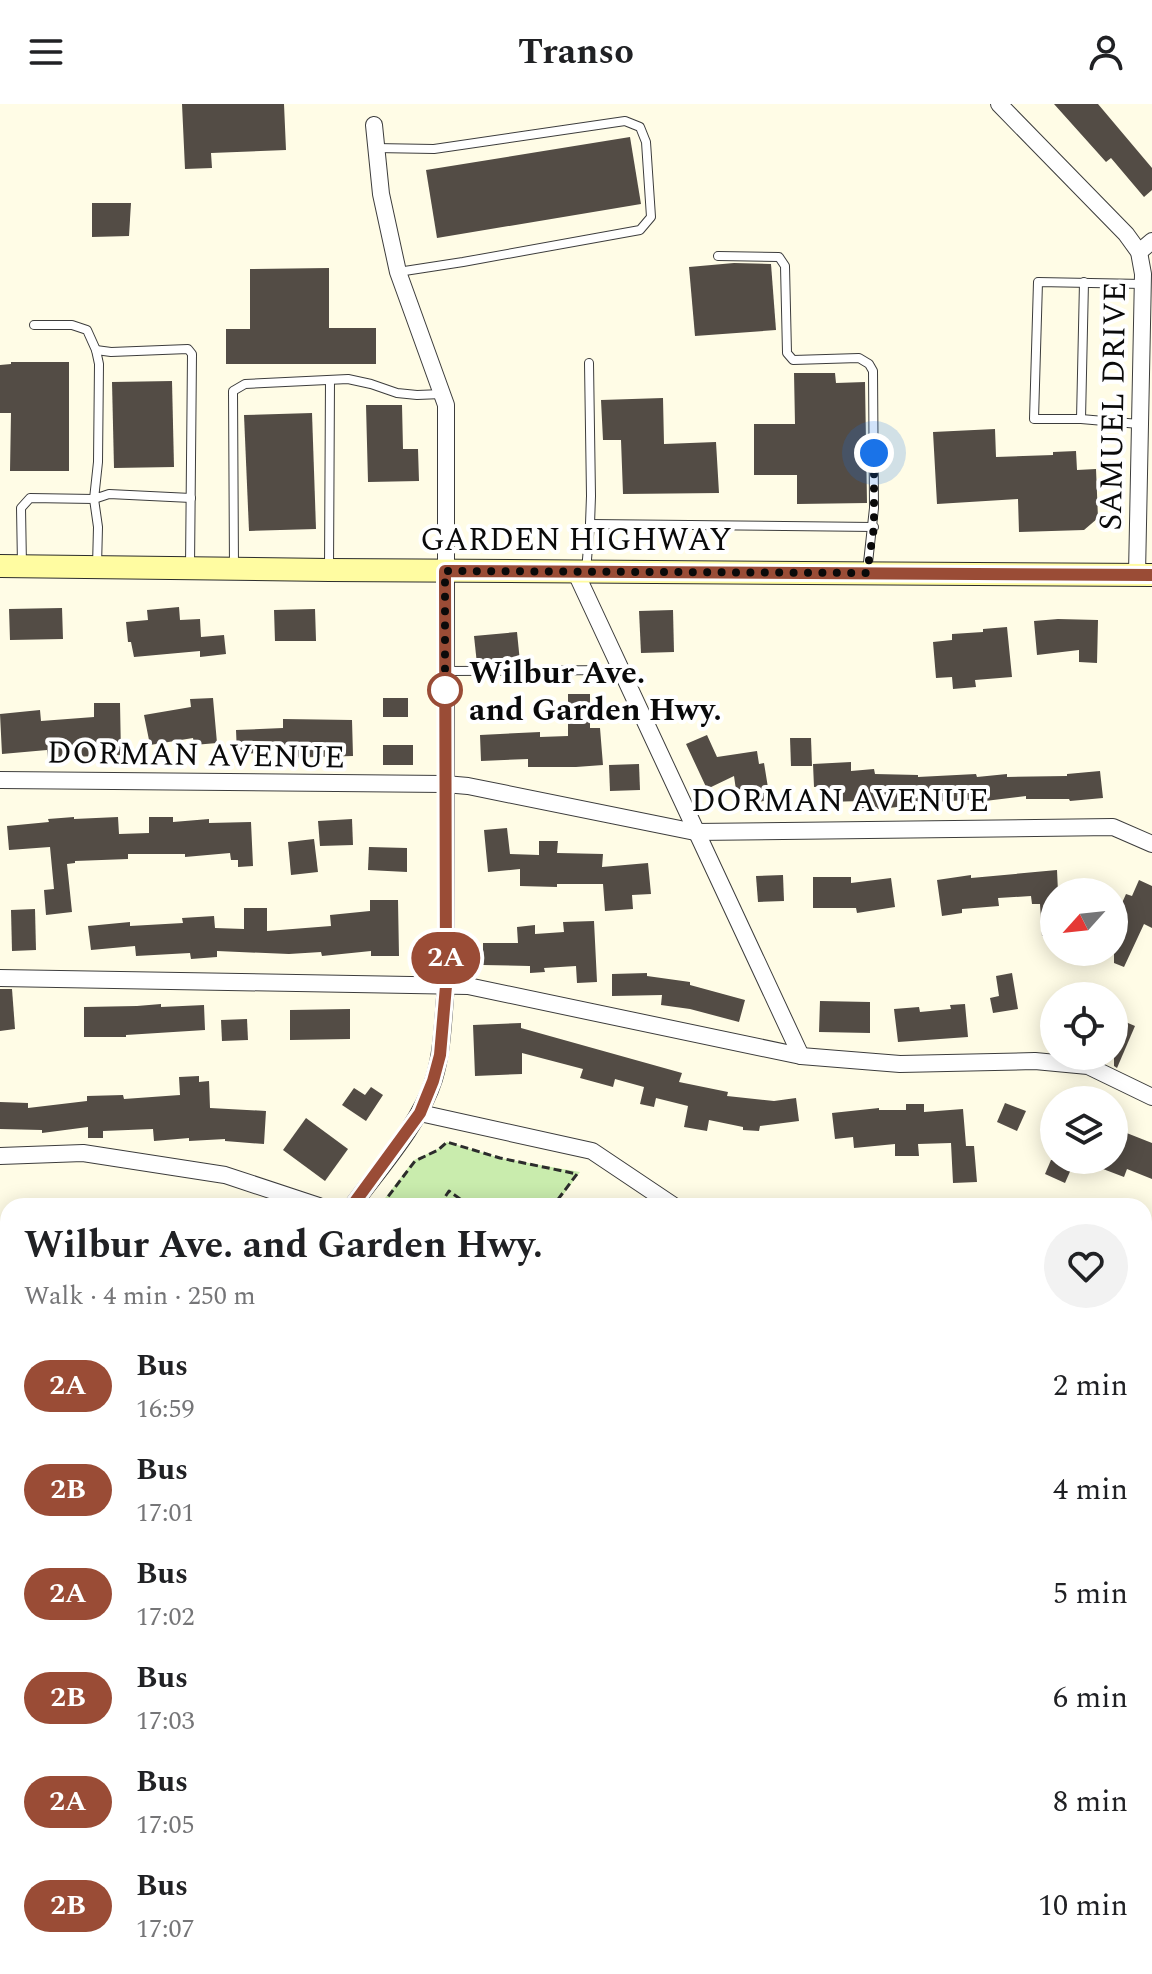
<!DOCTYPE html>
<html lang="en">
<head>
<meta charset="utf-8">
<style>
  :root { --surface:#fff; --page:#f2f2f2; --text:#202124; --muted:#757577 }
  body { margin:0; font-family:Spectral,serif; background:var(--page); color:var(--text); height:100vh; display:flex; flex-direction:column; font-size:30px; white-space:nowrap }
  * { box-sizing:border-box; margin:0 }
  p { font-size:26px; color:var(--muted) }
  .icon { flex:none; width:44px; height:44px; fill:none; stroke:currentColor; stroke-width:2; stroke-linecap:round; stroke-linejoin:round }
  .map { position:relative; flex:1; overflow:hidden }
  .side { position:absolute; left:0px; top:1094px; width:1152px; height:776px; display:flex; flex-direction:column; background:var(--surface); border-radius:24px 24px 0 0; box-shadow:0 4px 20px #0003 }
  .side>* { flex:none }
  .badge { padding:0 16px; border-radius:26px; font-size:28px; line-height:52px }
  .needle { width:52px; rotate:243deg }
  .buttons { position:absolute; left:1040px; top:774px; display:grid; gap:16px }
  .buttons a { display:grid; place-items:center; width:88px; height:88px; border-radius:50%; background:var(--surface); box-shadow:0 4px 20px #0003; font-size:40px }
  .you { position:absolute; width:40px; height:40px; margin:-20px; border:6px solid #fff; border-radius:50%; background:#1a73e8; box-shadow:0 0 0 12px #1a73e833 }
  .map>.badge { position:absolute; translate:-50% -50%; box-shadow:0 0 0 4px #fff }
  .round { display:grid; place-items:center; flex:none; width:84px; height:84px; border-radius:42px; background:var(--page) }
  .summary { display:flex; align-items:center; justify-content:space-between; height:136px; padding:0 24px }
  h1 { font-size:38px; font-weight:700; line-height:60px }
  ul { padding:0; list-style:none }
  li { display:flex; align-items:center; gap:24px; height:104px; padding:0 24px }
  li div { flex:1 }
  li b { display:block; font-size:30px }
  li em { font-style:normal }
  li .badge { min-width:88px; font-weight:700; text-align:center }
  header { display:flex; justify-content:space-between; align-items:center; height:104px; padding:0 24px; background:var(--surface); font-size:36px; font-weight:700 }
  .map>svg:first-child { display:block }
  .green { fill:#c9ecad }
  .building { fill:#534c45 }
  .lines { fill:none; stroke-linecap:round; stroke-linejoin:round }
  .service-casing { stroke:#3d3d3d; stroke-width:10 }
  .minor-casing { stroke:#3d3d3d; stroke-width:18 }
  .tertiary-casing { stroke:#3d3d3d; stroke-width:22 }
  .secondary-casing { stroke:#2c2c2c; stroke-width:24 }
  .path { stroke:#2c2c2c; stroke-width:3; stroke-dasharray:8 4; stroke-linecap:butt }
  .service { stroke:#fff; stroke-width:8 }
  .minor { stroke:#fff; stroke-width:16 }
  .tertiary { stroke:#fff; stroke-width:20 }
  .secondary { stroke:#fffca1; stroke-width:22 }
  .line-casing { stroke:#fff; stroke-width:18 }
  .line { stroke:#9a4c36; stroke-width:12 }
  .walk { stroke:#0a0a0a; stroke-width:8; stroke-dasharray:0 14.4 }
  .stop-dot { fill:#fff; stroke:#9a4c36; stroke-width:4 }
  .labels { text-anchor:middle; stroke-width:8; stroke-linejoin:round; paint-order:stroke }
  .street-label { font-size:32px; fill:#0a0a0a; stroke:#fff }
  .stop-label { font-size:32px; font-weight:bold; fill:#0a0a0a; stroke:#fff; text-anchor:start }
</style>
</head>
<body>
<header><svg class="icon" aria-label="menu" viewBox="0 0 24 24"><path d="M4 6h16M4 12h16M4 18h16"/></svg>Transo<svg class="icon" aria-label="person" viewBox="0 0 24 24"><circle cx="12" cy="8" r="4"/><path d="M4 21q1-7 8-7t8 7"/></svg></header>
<div class="map">
<svg width="1152" height="1870" viewBox="0 0 1152 1870">
  <rect width="100%" height="100%" fill="#fffce6"/>
  <path class="green" d="M447,1038L500,1054L580,1068L555,1102H379L414,1056L438,1045Z"/>
  <g class="building">
    <path d="M182,0H284L286,46L211,49L212,64L185,65Z"/>
    <path d="M1054,0H1098L1152,64V86L1144,93L1111,54L1106,58Z"/>
    <path d="M630,33L641,100L437,134L426,66Z"/>
    <path d="M92,99H131L129,132L92,133Z"/>
    <path d="M734,159L771,160L776,226L695,232L689,163Z"/>
    <path d="M329,164V224H376V260H226V225H250V165Z"/>
    <path d="M11,258H69V367H10L11,309H0V261L11,260Z"/>
    <path d="M794,269H835L836,279L865,278L867,399L797,400V371H754V320H795Z"/>
    <path d="M172,277L174,363L114,364L112,278Z"/>
    <path d="M663,294L664,340L716,338L719,389L623,390L621,336H603L601,296Z"/>
    <path d="M366,301H402L403,345H418L419,377L368,378Z"/>
    <path d="M312,309L316,425L249,427L244,311Z"/>
    <path d="M995,325L996,353L1053,351V348L1076,347L1077,366L1096,365L1098,414L1084,426L1019,428L1018,395L937,400L933,328Z"/>
    <path d="M179,503L180,516L200,515L201,533L224,531L226,550L200,553V547L134,553L131,538H128L126,518L148,516L147,506Z"/>
    <path d="M62,504L63,535L10,536L9,505Z"/>
    <path d="M315,505L316,537H275L274,506Z"/>
    <path d="M673,506L674,548L641,549L639,507Z"/>
    <path d="M1058,515L1098,516L1097,559L1079,558V546L1037,551L1034,517Z"/>
    <path d="M1007,523L1012,573L975,576L976,583L953,585L952,573L936,574L933,538L952,536V530L983,528V525Z"/>
    <path d="M517,528L520,558L477,560L474,532Z"/>
    <path d="M568,590H590V624H600L603,661L576,663H528V655L481,657L480,631L540,628V633L568,632Z"/>
    <path d="M213,594L217,639L194,641L193,634L150,641L144,611L191,603L190,595Z"/>
    <rect x="383" y="594" width="25" height="19"/>
    <path d="M94,599H120L121,651L48,654L47,646L2,650L0,610L40,606L41,617L94,613Z"/>
    <path d="M283,615L352,616L353,652L282,654V648L237,650L236,626L283,624Z"/>
    <path d="M707,631L717,653L757,647L759,660L764,659L770,696L745,700L742,685L736,686L734,672L707,685L686,640Z"/>
    <path d="M790,634H811L812,662H791Z"/>
    <rect x="383" y="641" width="30" height="20"/>
    <path d="M851,658V667L874,665L875,670L918,671V673L976,670L977,673L1007,670V673L1067,672V670L1100,667L1103,694L1070,697L1069,695H1026V692L985,697L984,695L918,699V708L897,707V703L862,707L861,697L827,698L826,682L814,683L813,660Z"/>
    <path d="M639,660L640,686L610,687L609,661Z"/>
    <path d="M74,713V715L118,713L119,730L149,729V713H173V718L209,715V719L251,718L253,762L238,763V756H231L230,749L185,753V750H128V755L75,757V759L67,760L72,808L46,811L44,786L54,785L50,743L9,746L7,722L49,718L48,715Z"/>
    <path d="M352,715L353,741L320,742L318,717Z"/>
    <path d="M507,724L510,750L539,751V737H558L557,749L603,750L602,763L648,759L651,790L632,791L633,805L605,807L603,780H557V783L520,782V765L488,768L484,726Z"/>
    <path d="M314,735L318,768L291,771L288,738Z"/>
    <path d="M369,743L407,744V768L368,766Z"/>
    <path d="M1057,766L1058,788H1054V831L1042,832L1040,800H1032L1031,792L998,794L999,802L962,805V809L942,812L937,776L971,771V774Z"/>
    <path d="M783,771L784,797L758,798L756,772Z"/>
    <path d="M813,773H851V779L891,774L895,803L857,809L856,804H813Z"/>
    <path d="M1139,776L1152,782V824L1144,820L1124,863L1114,859V817L1126,790L1132,792Z"/>
    <path d="M370,796H398L399,852H371V847L322,852L321,848L289,850L217,847V853L191,855L190,849L136,852L135,842L91,846L88,822L130,818V822L183,819L182,814L214,812L215,824L244,825V804H267V827L331,822L330,811L370,807Z"/>
    <path d="M35,805L36,846L12,847L11,806Z"/>
    <path d="M594,817L597,878L577,879L576,862L544,864L545,868L530,869V862L483,861V839H518L517,823L535,821V830L564,828L563,818Z"/>
    <path d="M647,869V872L690,878V881L745,896L739,918L690,905L661,901L662,891L612,892V870Z"/>
    <path d="M1012,869L1018,905L993,909L990,894L999,892L996,872Z"/>
    <path d="M0,885H12L15,925L0,927Z"/>
    <path d="M820,897L870,898V929L819,928Z"/>
    <path d="M161,900V903L204,901L205,926L126,931V933H84V903L137,902Z"/>
    <path d="M965,900L968,933L898,938L894,905L919,903L920,908L951,905L950,901Z"/>
    <path d="M350,905V935L290,936V906Z"/>
    <path d="M1114,913L1135,922L1117,964L1114,962Z"/>
    <path d="M247,915L248,936L222,937L221,916Z"/>
    <path d="M521,919V924L682,969L679,978L728,988L727,992L774,997L796,994L799,1017L760,1022L759,1027L743,1026V1023L709,1016L707,1027L684,1023L688,1002L656,994L654,1003L640,1000L644,983L615,975L613,983L580,974L583,965L522,949V970L475,972L473,921Z"/>
    <path d="M199,972V978L209,977L210,1004L266,1007L264,1040L225,1037V1035L189,1037V1034L154,1037L153,1025L103,1027V1034H88V1023L42,1029V1026L0,1025V998L28,999V1004L87,997V992L123,991L124,995L180,991L179,973Z"/>
    <path d="M371,983L383,991L366,1017L342,1001L354,984L365,991Z"/>
    <path d="M1005,999L1026,1007L1017,1027L997,1018Z"/>
    <path d="M906,1000H924V1008L963,1005L966,1042H974L977,1078L953,1079L951,1039L918,1040L919,1052H895V1040L854,1044L853,1033L835,1035L832,1009L879,1004V1006H906Z"/>
    <path d="M306,1014L348,1045L325,1077L283,1046Z"/>
    <path d="M1114,1024L1152,1039V1075L1127,1065L1124,1073L1082,1057L1114,1056Z"/>
    <path d="M1051,1056H1075L1065,1079L1045,1070Z"/>
  </g>
  <g class="lines">
    <defs>
      <g id="service">
        <path d="M375,44L434,45L625,17L640,23L646,38L651,113L640,126L463,158L398,168"/>
        <path d="M718,152L779,153L785,162L787,249L793,256L859,254L869,260L873,267L874,404L867,468"/>
        <path d="M34,221H72L87,226L96,246L99,260L98,358L94,395L109,390L191,394"/>
        <path d="M96,246L111,248L188,245L192,250L190,463"/>
        <path d="M589,259L591,392L590,420"/>
        <path d="M1081,315L1084,178"/>
        <path d="M1139,320L1081,315H1034L1038,178L1143,180"/>
        <path d="M22,461L21,404L30,394L94,395L98,423L97,462"/>
        <path d="M234,464L233,287L245,280L348,275L371,280L397,289L417,291L442,290"/>
        <path d="M329,465L330,276"/>
        <path d="M586,467L590,420L874,423"/>
        <path d="M445,567L620,566"/>
        <path d="M1144,1481L1152,1487"/>
        <path d="M0,1641L8,1649"/>
        <path d="M0,1709L8,1718"/>
        <path d="M0,1860L8,1852"/>
      </g>
      <g id="minor">
        <path d="M999,0L1126,130L1139,148L1143,170L1137,470"/>
        <path d="M1139,148L1152,137"/>
        <path d="M575,467L801,952"/>
        <path d="M0,676L445,680L468,682L695,728L1113,723L1152,740"/>
        <path d="M0,874L468,882L801,952L900,960L1035,957L1088,962L1152,993"/>
        <path d="M420,1009L592,1047L674,1102"/>
        <path d="M0,1052L83,1049L225,1071L319,1102"/>
        <path d="M352,1102C380,1064 420,1020 434,975C443,945 443,913 446,882V301L398,168L381,90L374,21"/>
        <path d="M0,1234L8,1249"/>
        <path d="M0,1342L8,1340"/>
        <path d="M1144,1349L1152,1355"/>
        <path d="M1144,1689L1152,1695"/>
      </g>
      <g id="tertiary">
        <path d="M1144,1519L1152,1508"/>
        <path d="M870,1870L877,1862"/>
        <path d="M911,1870L917,1862"/>
      </g>
      <path id="secondary" d="M0,462L329,466L1152,471"/>
    </defs>
    <use href="#service" class="service-casing"/>
    <use href="#minor" class="minor-casing"/>
    <use href="#tertiary" class="tertiary-casing"/>
    <use href="#secondary" class="secondary-casing"/>
    <g class="path">
      <path d="M381,1102L415,1057L438,1046L447,1038L500,1054L577,1070L553,1102"/>
      <path d="M439,1102L449,1087L470,1102"/>
    </g>
    <use href="#service" class="service"/>
    <use href="#minor" class="minor"/>
    <use href="#tertiary" class="tertiary"/>
    <use href="#secondary" class="secondary"/>
  </g>
  <g class="lines">
    <defs>
      <path id="line" d="M352,1102L420,1009L433,977L440,951L446,882L445,467L1152,471"/>
    </defs>
    <use href="#line" class="line-casing"/>
    <use href="#line" class="line"/>
    <path class="walk" d="M445,586V597V467L867,469L874,423V349"/>
  </g>
  <circle class="stop-dot" cx="445" cy="586" r="16"/>
  <g class="labels">
    <g class="street-label">
      <text transform="translate(1112 302) rotate(-89)" y="11">SAMUEL DRIVE</text>
      <text x="576" y="446">GARDEN HIGHWAY</text>
      <text transform="translate(196 650) rotate(1)" y="11">DORMAN AVENUE</text>
      <text x="840" y="707">DORMAN AVENUE</text>
    </g>
    <g class="stop-label">
      <text x="469" y="579">Wilbur Ave.<tspan x="469" dy="37">and Garden Hwy.</tspan></text>
    </g>
  </g>
</svg>
<div class="buttons">
<a><svg class="needle" viewBox="-14 -14 28 28"><path d="M0-13l5 13h-10z" fill="#e53935"/><path d="M0 13l5-13h-10z" fill="#757577"/></svg></a>
<a><svg class="icon" aria-label="locate" viewBox="0 0 24 24"><circle cx="12" cy="12" r="6"/><path d="M12 2v4M12 18v4M2 12h4M18 12h4"/></svg></a>
<a><svg class="icon" aria-label="layers" viewBox="0 0 24 24"><path d="M12 4l9 5-9 5-9-5zM3 14l9 5 9-5"/></svg></a>
</div>
<div class="you" style="left:874px;top:349px"></div>
<b class="badge" style="left:446px;top:854px;background:#9a4c36;color:#fff">2A</b>
<section class="side">
<div class="summary"><div><h1>Wilbur Ave. and Garden Hwy.</h1><p>Walk · 4 min · 250 m</p></div><a class="round"><svg class="icon" aria-label="heart" viewBox="0 0 24 24"><path d="M12 20l-8-8c-3-5 5-10 8-4 3-6 11-1 8 4z"/></svg></a></div>
<ul>
<li><span class="badge" style="background:#9a4c36;color:#fff">2A</span><div><b>Bus</b><p>16:59</p></div><em>2 min</em></li>
<li><span class="badge" style="background:#9a4c36;color:#fff">2B</span><div><b>Bus</b><p>17:01</p></div><em>4 min</em></li>
<li><span class="badge" style="background:#9a4c36;color:#fff">2A</span><div><b>Bus</b><p>17:02</p></div><em>5 min</em></li>
<li><span class="badge" style="background:#9a4c36;color:#fff">2B</span><div><b>Bus</b><p>17:03</p></div><em>6 min</em></li>
<li><span class="badge" style="background:#9a4c36;color:#fff">2A</span><div><b>Bus</b><p>17:05</p></div><em>8 min</em></li>
<li><span class="badge" style="background:#9a4c36;color:#fff">2B</span><div><b>Bus</b><p>17:07</p></div><em>10 min</em></li>
</ul>
</section>
</div>
</body>
</html>
